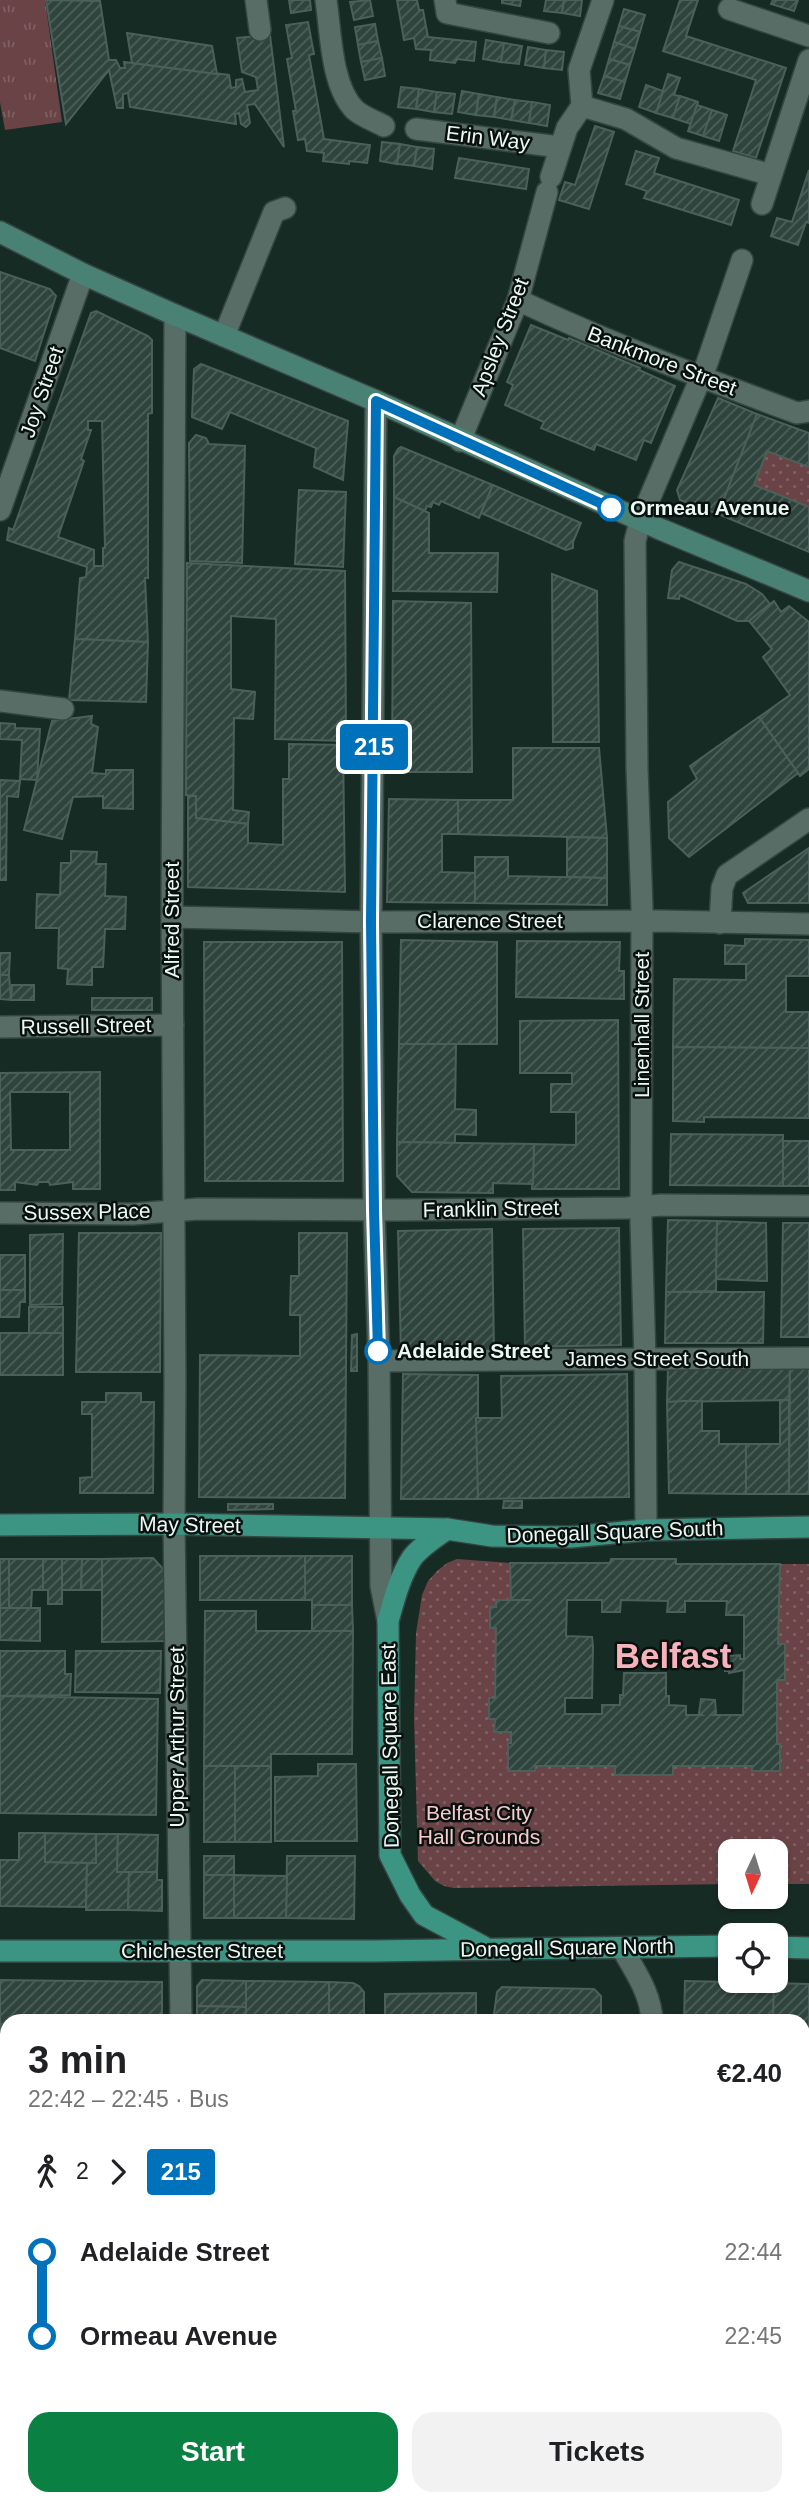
<!DOCTYPE html>
<html lang="en">
<head>
<meta charset="utf-8">
<style>
  :root { --surface:#fff; --page:#f2f2f2; --text:#202124; --muted:#757577; --accent:#0b8043 }
  body { margin:0; font-family:Arial,sans-serif; background:var(--page); color:var(--text); height:100vh; display:flex; flex-direction:column; font-size:26px; white-space:nowrap }
  * { box-sizing:border-box; margin:0 }
  p { font-size:23px; color:var(--muted) }
  .icon { flex:none; width:38px; height:38px; fill:none; stroke:currentColor; stroke-width:2; stroke-linecap:round; stroke-linejoin:round }
  .map { position:relative; flex:1; overflow:hidden }
  .sheet { position:absolute; left:0px; top:2014px; width:810px; height:492px; display:flex; flex-direction:column; background:var(--surface); border-radius:21px 21px 0 0; box-shadow:0 2px 5px #0004 }
  .sheet>* { flex:none }
  .badge { padding:0 14px; border-radius:5px; font-size:24px; line-height:46px }
  .needle { width:46px; rotate:184deg }
  .controls { position:absolute; left:718px; top:1839px; display:grid; gap:14px }
  .controls a { display:grid; place-items:center; width:70px; height:70px; border-radius:14px; background:var(--surface); box-shadow:0 2px 5px #0004; font-size:35px }
  .map>.badge { position:absolute; translate:-50% -50%; box-shadow:0 0 0 4px #fff }
  .legs { display:flex; align-items:center; gap:10px; height:77px; padding:0 28px; font-size:23px }
  .legs p { margin-inline-start:auto }
  .summary { display:flex; align-items:center; justify-content:space-between; height:119px; padding:0 28px }
  h1 { font-size:38px; font-weight:600; line-height:52px }
  .cta { display:flex; gap:14px; margin-top:auto; padding:14px 28px }
  .cta a { flex:1; height:80px; border-radius:21px; background:var(--accent); color:#fff; font-size:28px; font-weight:600; line-height:80px; text-align:center }
  .cta a+a { background:var(--page); color:var(--text) }
  ul { padding:0 28px; list-style:none }
  li { display:flex; align-items:center; gap:24px; height:84px; font-size:26px }
  li i { display:grid; place-items:center; width:10px; height:100%; margin:0 9px; background:currentColor }
  li i::after { content:''; width:18px; height:18px; margin:-9px; border:5px solid; border-radius:50%; background:var(--surface) }
  li p { margin-inline-start:auto }
  li:first-child i { background:linear-gradient(#0000 50%,currentColor 0) }
  li:last-child i { background:linear-gradient(currentColor 50%,#0000 0) }
  .map>svg:first-child { display:block }
  .grass { fill:url(#grass-tufts) }
  .park { fill:url(#park-dots) }
  .building { fill:url(#building-hatch); stroke:#4b605a; stroke-width:2; fill-rule:evenodd }
  .lines { fill:none; stroke-linecap:round; stroke-linejoin:round }
  .street-tunnel { stroke:#374a44; stroke-width:21; stroke-dasharray:21 10; stroke-linecap:butt }
  .street-casing { stroke:#354541; stroke-width:24 }
  .secondary-casing { stroke:#354541; stroke-width:24 }
  .primary-casing { stroke:#354541; stroke-width:24 }
  .street { stroke:#576d66; stroke-width:21 }
  .secondary { stroke:#498174; stroke-width:21 }
  .primary { stroke:#3b9582; stroke-width:21 }
  .line-1-casing { stroke:#fff; stroke-width:16 }
  .line-1 { stroke:#0072bc; stroke-width:10 }
  .stop-1-dot { fill:#fff; stroke:#0072bc; stroke-width:3.5 }
  .labels { text-anchor:middle; stroke-width:5; stroke-linejoin:round; paint-order:stroke }
  .street-label { font-size:21px; fill:#ecf8f4; stroke:#09110f }
  .stop-label { font-size:21px; font-weight:bold; fill:#ecf8f4; stroke:#09110f; text-anchor:start }
  .park-label { font-size:21px; fill:#fac9ce; stroke:#09110f }
  .town-label { font-size:35px; font-weight:bold; fill:#f7b3bb; stroke:#09110f }
</style>
</head>
<body>
<div class="map">
<svg width="809" height="2505" viewBox="0 0 809 2505">
  <defs>
    <pattern id="grass-tufts" width="24" height="20" patternUnits="userSpaceOnUse" patternTransform="scale(1.75)"><rect width="24" height="20" fill="#6a4347"/><path d="M3 7l-1-3M5 7V3M7 7l1-3M15 17l-1-3M17 17v-4M19 17l1-3" fill="none" stroke="#7f5f62"/></pattern>
    <pattern id="park-dots" width="8" height="8" patternUnits="userSpaceOnUse" patternTransform="scale(1.75)"><rect width="8" height="8" fill="#6a4347"/><path d="M2 2h.1M6 6h.1" fill="none" stroke="#7f5f62" stroke-width="1.8" stroke-linecap="round"/></pattern>
    <pattern id="building-hatch" width="6" height="6" patternUnits="userSpaceOnUse" patternTransform="scale(1.75)"><rect width="6" height="6" fill="#30443e"/><path d="M-1 1l2-2M0 6l6-6M5 7l2-2" fill="none" stroke="#4e605a"/></pattern>
  </defs>
  <rect width="100%" height="100%" fill="#172b25"/>
  <path class="grass" d="M0,0H45L62,122L5,130L0,102Z"/>
  <g class="park">
    <path d="M806,433L809,434V507L754,485L767,451L796,462Z"/>
    <path d="M457,1559L510,1563L511,1600H496L494,1731L511,1732V1743L508,1744V1770L535,1771V1766H615L616,1775H672L673,1766H752V1771H779L780,1744H777L778,1591L780,1590V1564H809V1884H775V1852H730V1884L454,1888L444,1886L435,1881L418,1861L414,1718L416,1633L422,1595L428,1581L437,1571L447,1563Z"/>
  </g>
  <g class="building">
    <path d="M46,0L100,1L109,60H116L120,68H125L124,62L229,75L231,88L236,87V80L242,79L245,92L258,90L256,77L242,72L237,38L270,35L284,147L255,104L247,105L250,123L246,127L241,124L239,113L235,114L236,124L130,107L128,93L123,94V108H117L109,70L66,124Z"/>
    <path d="M289,0H310L311,10L291,13Z"/>
    <path d="M370,0L373,16L354,20L350,2Z"/>
    <path d="M397,0H417L419,10H423L428,37L476,42L474,61L457,59L455,63L430,60L431,50L416,49L414,38L404,40Z"/>
    <path d="M502,0H521L520,6L502,3Z"/>
    <path d="M546,0H564L562,13L544,11Z"/>
    <path d="M564,0H582L580,16L562,13Z"/>
    <path d="M680,0H698L686,36L786,68L756,158L733,151L756,80L663,51Z"/>
    <path d="M773,0H798L794,11L771,4Z"/>
    <path d="M624,9L645,15L640,32L619,26Z"/>
    <path d="M308,22L314,54L309,55L324,139L370,145L367,163L349,161V164L323,161L324,153L307,151L305,139L298,140L293,111H296L287,59L292,58L286,25Z"/>
    <path d="M375,24L378,41L358,45L355,27Z"/>
    <path d="M619,26L640,32L635,49L614,42Z"/>
    <path d="M127,33L212,46L217,74L132,63Z"/>
    <path d="M486,40L504,43L501,62L483,59Z"/>
    <path d="M378,41L382,58L361,62L358,45Z"/>
    <path d="M614,42L635,49L630,65L609,59Z"/>
    <path d="M504,43L522,46L519,64L501,62Z"/>
    <path d="M528,47L546,50L544,68L525,65Z"/>
    <path d="M546,50L564,52L562,70L544,68Z"/>
    <path d="M382,58L385,76L365,80L361,62Z"/>
    <path d="M609,59L630,65L625,82L604,76Z"/>
    <path d="M668,74L680,78L674,95L680,96L673,118L656,113Z"/>
    <path d="M604,76L625,82L620,99L598,93Z"/>
    <path d="M646,85L663,91L656,113L639,107Z"/>
    <path d="M401,87L419,89L416,109L398,107Z"/>
    <path d="M419,89L437,92L434,112L416,109Z"/>
    <path d="M462,91L479,94L476,115L458,112Z"/>
    <path d="M437,92L455,94L452,114L434,112Z"/>
    <path d="M479,94L497,97L494,117L476,115Z"/>
    <path d="M680,96L698,102L691,124L673,118Z"/>
    <path d="M497,97L515,100L511,120L494,117Z"/>
    <path d="M515,100L532,102L529,123L511,120Z"/>
    <path d="M532,102L550,105L547,126L529,123Z"/>
    <path d="M697,105L712,110L703,136L688,131Z"/>
    <path d="M712,110L727,115L719,141L703,136Z"/>
    <path d="M595,126L614,132L589,209L559,200L565,182L575,185Z"/>
    <path d="M382,142L400,144L397,164L380,161Z"/>
    <path d="M400,144L417,147L414,166L397,164Z"/>
    <path d="M417,147L434,149L432,169L414,166Z"/>
    <path d="M636,151L659,158L654,173L739,200L731,225L644,198L647,191L626,184Z"/>
    <path d="M459,158L529,169L526,189L455,178Z"/>
    <path d="M809,170V223L806,222L798,245L771,236L777,218L792,222Z"/>
    <path d="M0,272L50,289L56,296L35,361L0,348Z"/>
    <path d="M96,311L148,336L152,340V413L148,414V578H145L148,642L75,639L80,578L86,577L87,567L7,540L9,528L13,530L91,313ZM88,421H102L105,548H103V566H94V550L58,537L84,461L81,459L91,430H88Z"/>
    <path d="M531,325L568,340L569,338L640,368L639,370L675,386L651,443L644,440L636,460L596,444L594,450L541,428L544,422L505,405L513,385L507,382Z"/>
    <path d="M201,364L348,421L343,480L314,467L316,448L230,412L222,429L192,417L194,369Z"/>
    <path d="M718,398L757,414L718,514L680,500L677,490Z"/>
    <path d="M757,414L809,433V467L767,451L754,485L809,507V552L718,514Z"/>
    <path d="M196,435L206,438L209,444L245,446L242,563L190,561L189,443Z"/>
    <path d="M401,447L493,485L479,518L441,501L439,505L433,502L431,507L427,506L425,511L394,497V456L398,449Z"/>
    <path d="M493,485L581,523L573,542V548L566,550L481,513Z"/>
    <path d="M299,490L346,492L343,567L295,564Z"/>
    <path d="M394,497L429,513V553H498L497,592L393,591Z"/>
    <path d="M679,562L746,584L762,594L770,604L749,621H737L680,595L679,599L668,598L672,570Z"/>
    <path d="M187,563L345,571L346,741L275,739L276,619L231,616V689L255,692L253,719L234,718L233,810L249,812L248,824L196,818V796L186,795Z"/>
    <path d="M552,574L597,591L599,742H553Z"/>
    <path d="M393,601L471,603L472,772H392Z"/>
    <path d="M774,601L781,612L789,606L809,622V769L800,776L759,717L790,695L763,657L772,649L749,621Z"/>
    <path d="M75,639L148,642L146,702L69,700Z"/>
    <path d="M92,716L91,724L98,727L92,773L106,774V770H133V809L103,808V796L73,797L62,839L24,830L52,721Z"/>
    <path d="M759,717L798,773L689,857L669,838L668,802L697,779L690,766Z"/>
    <path d="M0,723L15,724V728L40,729L37,780L20,779L22,740L0,739Z"/>
    <path d="M289,744L343,745L345,892L188,887V796H196V818L248,824V843L283,845V779H289Z"/>
    <path d="M513,748H599L607,838L458,834V800H513Z"/>
    <path d="M0,780L20,781L18,797L7,796L6,880H0Z"/>
    <path d="M389,799L458,800V834H442V872L475,873V903L387,902Z"/>
    <path d="M567,837L607,838V878L567,877Z"/>
    <path d="M809,848V903H748L743,893Z"/>
    <path d="M71,851L97,852L96,864H106L105,896L126,897L125,929H105L103,967H92V985L67,984L68,969L58,968L59,928H36L37,894L60,895L61,863H71Z"/>
    <path d="M475,857H508V876L607,878V905L475,903Z"/>
    <path d="M745,939L809,940V976H786V1012H809V1048L673,1047L674,979L746,980V964H725V945L745,946Z"/>
    <path d="M401,940L497,942V1044H399Z"/>
    <path d="M517,941L620,942L619,971H624V999L516,997Z"/>
    <path d="M204,942H342L343,1181H205Z"/>
    <path d="M0,953H10L9,975H0Z"/>
    <path d="M0,975H9L11,1000L0,999Z"/>
    <path d="M12,985H34V1000H11Z"/>
    <rect x="92" y="998" width="60" height="12"/>
    <path d="M618,1020L619,1189H532L534,1144L576,1145V1112H551V1084H572V1073H520V1021Z"/>
    <path d="M399,1044H456L455,1109L476,1110V1135L455,1134V1143L397,1142Z"/>
    <path d="M673,1047L809,1048V1118L704,1117V1122L673,1121Z"/>
    <path d="M100,1072V1189H73V1182L50,1185L49,1182H39L37,1185L15,1182V1190H0V1073ZM10,1092H70V1150H11Z"/>
    <path d="M671,1134L783,1135V1186L670,1185Z"/>
    <rect x="783" y="1141" width="26" height="45"/>
    <path d="M397,1142L534,1144L533,1184L493,1183V1193L412,1192L397,1176Z"/>
    <path d="M668,1220L717,1221L716,1291L666,1292Z"/>
    <path d="M717,1221L766,1223L767,1281L716,1279Z"/>
    <path d="M783,1223H809V1337H781Z"/>
    <path d="M619,1228L621,1345L525,1347L523,1229Z"/>
    <path d="M492,1229L494,1350L401,1352L398,1231Z"/>
    <path d="M79,1233H161L160,1372H76Z"/>
    <path d="M299,1233H347L345,1498L199,1497L200,1355L300,1356V1315H290L291,1276H299Z"/>
    <path d="M63,1234L62,1304L30,1305V1235Z"/>
    <rect x="0" y="1255" width="25" height="35"/>
    <path d="M0,1290H25V1302H20L19,1317H0Z"/>
    <path d="M666,1292H764L763,1343H665Z"/>
    <rect x="29" y="1307" width="34" height="26"/>
    <rect x="0" y="1333" width="63" height="42"/>
    <path d="M357,1334V1371H351L352,1335Z"/>
    <path d="M668,1369H790L789,1400L667,1402Z"/>
    <path d="M790,1369H809V1494H789Z"/>
    <path d="M403,1374L478,1375V1499H401Z"/>
    <path d="M627,1374L629,1497L478,1499L476,1418H502L501,1376Z"/>
    <path d="M106,1393H141V1402H154L153,1493H80V1478L92,1477V1414H82V1402H106Z"/>
    <path d="M780,1400H789V1494H746V1444H780Z"/>
    <path d="M684,1401H702V1431H719V1444H746V1494L669,1493L667,1402Z"/>
    <path d="M504,1501H522V1508H503Z"/>
    <path d="M228,1504H273V1509L228,1510Z"/>
    <rect x="200" y="1556" width="105" height="44"/>
    <path d="M305,1556H352V1605H312V1600H305Z"/>
    <path d="M153,1558L165,1571V1641L102,1642V1559Z"/>
    <rect x="0" y="1559" width="9" height="49"/>
    <path d="M9,1559H43V1590H32L31,1608H9Z"/>
    <path d="M43,1559H62V1604H48V1590H43Z"/>
    <path d="M62,1559H82L81,1590H62Z"/>
    <path d="M82,1559H102V1590H81Z"/>
    <path d="M611,1559H676V1564H780L778,1644H785V1680H777V1744H780V1771H752V1766H673V1775H615V1766H535V1771H508V1743H511V1732H494L495,1719H489V1698H495L496,1628H490V1607H496V1600H531H511L510,1563H610ZM567,1600H602V1612H620L621,1600L668,1601L667,1612H685V1601H727L726,1615H744V1659H740V1655L729,1656V1658H726L725,1671H729V1673L744,1670L743,1715H713L716,1713L715,1700L701,1699L699,1713L702,1715H686V1706L669,1705V1696H666V1673H624L623,1695H620V1705H602V1714H565V1698H592L593,1646L592,1637L566,1636Z"/>
    <path d="M312,1605H352L353,1631H312Z"/>
    <path d="M0,1608H40V1641L0,1640Z"/>
    <path d="M205,1611H256V1631H353L352,1754H271V1766H204Z"/>
    <path d="M0,1651H65V1674H71L70,1695L0,1696Z"/>
    <path d="M76,1651H161L160,1693L75,1692Z"/>
    <path d="M0,1696L158,1699L156,1815L0,1813Z"/>
    <path d="M318,1764H356L357,1841H275V1777L318,1776Z"/>
    <rect x="204" y="1766" width="31" height="76"/>
    <rect x="235" y="1766" width="36" height="76"/>
    <path d="M19,1833H45V1862L87,1863L86,1907L0,1906V1860H19Z"/>
    <path d="M45,1833L96,1834V1863L45,1862Z"/>
    <path d="M96,1834H118L117,1872H129L128,1910H86L87,1863H96Z"/>
    <path d="M118,1834L158,1835L157,1872H117Z"/>
    <rect x="204" y="1856" width="30" height="19"/>
    <path d="M287,1856H355L354,1919L286,1918Z"/>
    <path d="M129,1872H157V1880H162V1911L128,1910Z"/>
    <rect x="204" y="1875" width="30" height="43"/>
    <path d="M234,1875L287,1876L286,1918H234Z"/>
    <path d="M0,1980L162,1982V2021H7V2024H0Z"/>
    <path d="M202,1980L246,1981V2007L197,2006V1986Z"/>
    <path d="M246,1981L329,1982V2021H246Z"/>
    <path d="M685,1981L774,1983L773,2021H684Z"/>
    <path d="M329,1982L353,1983L359,1986L364,1992V2021H329Z"/>
    <path d="M774,1983L809,1984V2071H803V2021H773Z"/>
    <path d="M502,1987L594,1989L601,1996V2021H493L497,1992Z"/>
    <path d="M476,1993V2014L483,2021H385V1994Z"/>
    <path d="M197,2006L246,2007V2021H197Z"/>
    <path d="M0,2024H7V2234L0,2228Z"/>
    <rect x="803" y="2071" width="6" height="24"/>
    <rect x="803" y="2095" width="6" height="41"/>
    <rect x="803" y="2166" width="6" height="65"/>
    <rect x="803" y="2231" width="6" height="19"/>
    <rect x="803" y="2260" width="6" height="18"/>
    <path d="M0,2275L7,2282V2353L0,2356Z"/>
    <rect x="803" y="2278" width="6" height="20"/>
    <rect x="803" y="2298" width="6" height="50"/>
    <path d="M7,2353V2423L0,2425V2356Z"/>
    <rect x="803" y="2367" width="6" height="64"/>
    <rect x="803" y="2431" width="6" height="63"/>
    <path d="M4,2458L7,2463V2499H20L23,2505H0V2459Z"/>
    <path d="M803,2494H809V2505H699V2499H803Z"/>
    <path d="M28,2499H51L54,2505H30Z"/>
    <path d="M51,2499H72L73,2500L54,2505Z"/>
    <path d="M77,2499H136L141,2505H79Z"/>
    <path d="M136,2499H158L151,2505H141Z"/>
    <path d="M158,2499H185L190,2505H151Z"/>
    <path d="M238,2499H265L272,2505H244Z"/>
    <path d="M265,2499H348L346,2505H272Z"/>
    <path d="M376,2499H531L532,2505H436L427,2500L423,2505H387Z"/>
    <rect x="533" y="2499" width="87" height="3"/>
    <rect x="556" y="2502" width="64" height="3"/>
  </g>
  <g class="lines">
    <path class="street-tunnel" d="M803,2256H809"/>
    <defs>
      <g id="street">
        <path d="M256,0L260,30"/>
        <path d="M326,0C331,33 331,86 355,110C363,117 375,121 384,126"/>
        <path d="M445,0L447,13L549,33"/>
        <path d="M729,9L809,36"/>
        <path d="M582,106L626,119L676,148L771,175"/>
        <path d="M416,129L560,147"/>
        <path d="M551,177L567,128L582,106L579,70L603,0"/>
        <path d="M762,204L809,60"/>
        <path d="M518,300C609,343 703,378 797,413L809,411"/>
        <path d="M175,315L172,917L175,1382L174,1524L181,2021"/>
        <path d="M224,336L274,212L285,208"/>
        <path d="M376,401L371,922L374,1210L379,1361L381,1586L388,1621"/>
        <path d="M460,441L518,300L547,192"/>
        <path d="M0,510L83,274"/>
        <path d="M0,701L63,709"/>
        <path d="M172,917L371,922L659,921L809,924"/>
        <path d="M720,923L722,888L727,875L809,819"/>
        <path d="M0,1027L173,1025"/>
        <path d="M0,1213L133,1214L198,1209L396,1210L627,1208L661,1205L809,1206"/>
        <path d="M379,1361L809,1358"/>
        <path d="M646,1530L645,1360L641,1223L642,908L637,768L635,541L640,521L707,363L742,260"/>
        <path d="M622,1948C635,1972 651,1993 652,2021"/>
        <path d="M0,2254L7,2260"/>
        <path d="M803,2355H809"/>
        <path d="M0,2442L7,2440"/>
        <path d="M213,2499L218,2505"/>
        <path d="M657,2499V2505"/>
      </g>
      <path id="secondary" d="M0,232L83,274L175,315L376,401L660,529L809,591"/>
      <g id="primary">
        <path d="M0,1525L174,1524L447,1529L492,1536L571,1537L646,1530L809,1527"/>
        <path d="M447,1529C436,1537 421,1546 412,1558C400,1576 394,1600 388,1621L390,1855L410,1895L424,1915L484,1947"/>
        <path d="M775,1947L809,1948"/>
        <path d="M0,1951H374L730,1946"/>
      </g>
    </defs>
    <use href="#street" class="street-casing"/>
    <use href="#secondary" class="secondary-casing"/>
    <use href="#primary" class="primary-casing"/>
    <use href="#street" class="street"/>
    <use href="#secondary" class="secondary"/>
    <use href="#primary" class="primary"/>
  </g>
  <g class="lines">
    <defs>
      <path id="line-1" d="M378,1351L374,1210L371,922L376,401L611,508"/>
    </defs>
    <use href="#line-1" class="line-1-casing"/>
    <use href="#line-1" class="line-1"/>
  </g>
  <g class="stop-1-dot">
    <circle cx="611" cy="508" r="12"/>
    <circle cx="378" cy="1351" r="12"/>
  </g>
  <g class="labels">
    <g class="street-label">
      <text transform="translate(488 138) rotate(7)" y="7">Erin Way</text>
      <text transform="translate(500 337) rotate(-69)" y="7">Apsley Street</text>
      <text transform="translate(662 361) rotate(21)" y="7">Bankmore Street</text>
      <text transform="translate(42 392) rotate(-71)" y="7">Joy Street</text>
      <text transform="translate(172 920) rotate(-90)" y="7">Alfred Street</text>
      <text x="490" y="928">Clarence Street</text>
      <text transform="translate(642 1025) rotate(-90)" y="7">Linenhall Street</text>
      <text transform="translate(86 1026) rotate(-1)" y="7">Russell Street</text>
      <text transform="translate(491 1209) rotate(-1)" y="7">Franklin Street</text>
      <text transform="translate(87 1212) rotate(-1)" y="7">Sussex Place</text>
      <text x="657" y="1366">James Street South</text>
      <text transform="translate(190 1525) rotate(1)" y="7">May Street</text>
      <text transform="translate(615 1532) rotate(-2)" y="7">Donegall Square South</text>
      <text transform="translate(177 1737) rotate(-90)" y="7">Upper Arthur Street</text>
      <text transform="translate(390 1746) rotate(-91)" y="7">Donegall Square East</text>
      <text transform="translate(567 1948) rotate(-1)" y="7">Donegall Square North</text>
      <text x="202" y="1958">Chichester Street</text>
    </g>
    <g class="stop-label">
      <text x="630" y="515">Ormeau Avenue</text>
      <text x="397" y="1358">Adelaide Street</text>
    </g>
    <g class="park-label">
      <text x="479" y="1820">Belfast City<tspan x="479" dy="24">Hall Grounds</tspan></text>
    </g>
    <g class="town-label">
      <text x="673" y="1668">Belfast</text>
    </g>
  </g>
</svg>
<div class="controls">
<a><svg class="needle" viewBox="-14 -14 28 28"><path d="M0-13l5 13h-10z" fill="#e53935"/><path d="M0 13l5-13h-10z" fill="#757577"/></svg></a>
<a><svg class="icon" aria-label="locate" viewBox="0 0 24 24"><circle cx="12" cy="12" r="6"/><path d="M12 2v4M12 18v4M2 12h4M18 12h4"/></svg></a>
</div>
<b class="badge" style="left:374px;top:747px;background:#0072bc;color:#fff">215</b>
<section class="sheet">
<div class="summary"><div><h1>3 min</h1><p>22:42 – 22:45 · Bus</p></div><b>€2.40</b></div>
<div class="legs"><svg class="icon" aria-label="walk" viewBox="0 0 24 24"><circle cx="13" cy="4" r="2"/><path d="M13 8l-2 6 4 7M11 14l-3 7M7 12l3-4h3l4 4"/></svg>2<svg class="icon" aria-label="forward" viewBox="0 0 24 24"><path d="M9 5l7 7-7 7"/></svg><b class="badge" style="background:#0072bc;color:#fff">215</b></div>
<ul>
<li><i style="color:#0072bc"></i><b>Adelaide Street</b><p>22:44</p></li>
<li><i style="color:#0072bc"></i><b>Ormeau Avenue</b><p>22:45</p></li>
</ul>
<div class="cta"><a>Start</a><a>Tickets</a></div>
</section>
</div>
</body>
</html>
